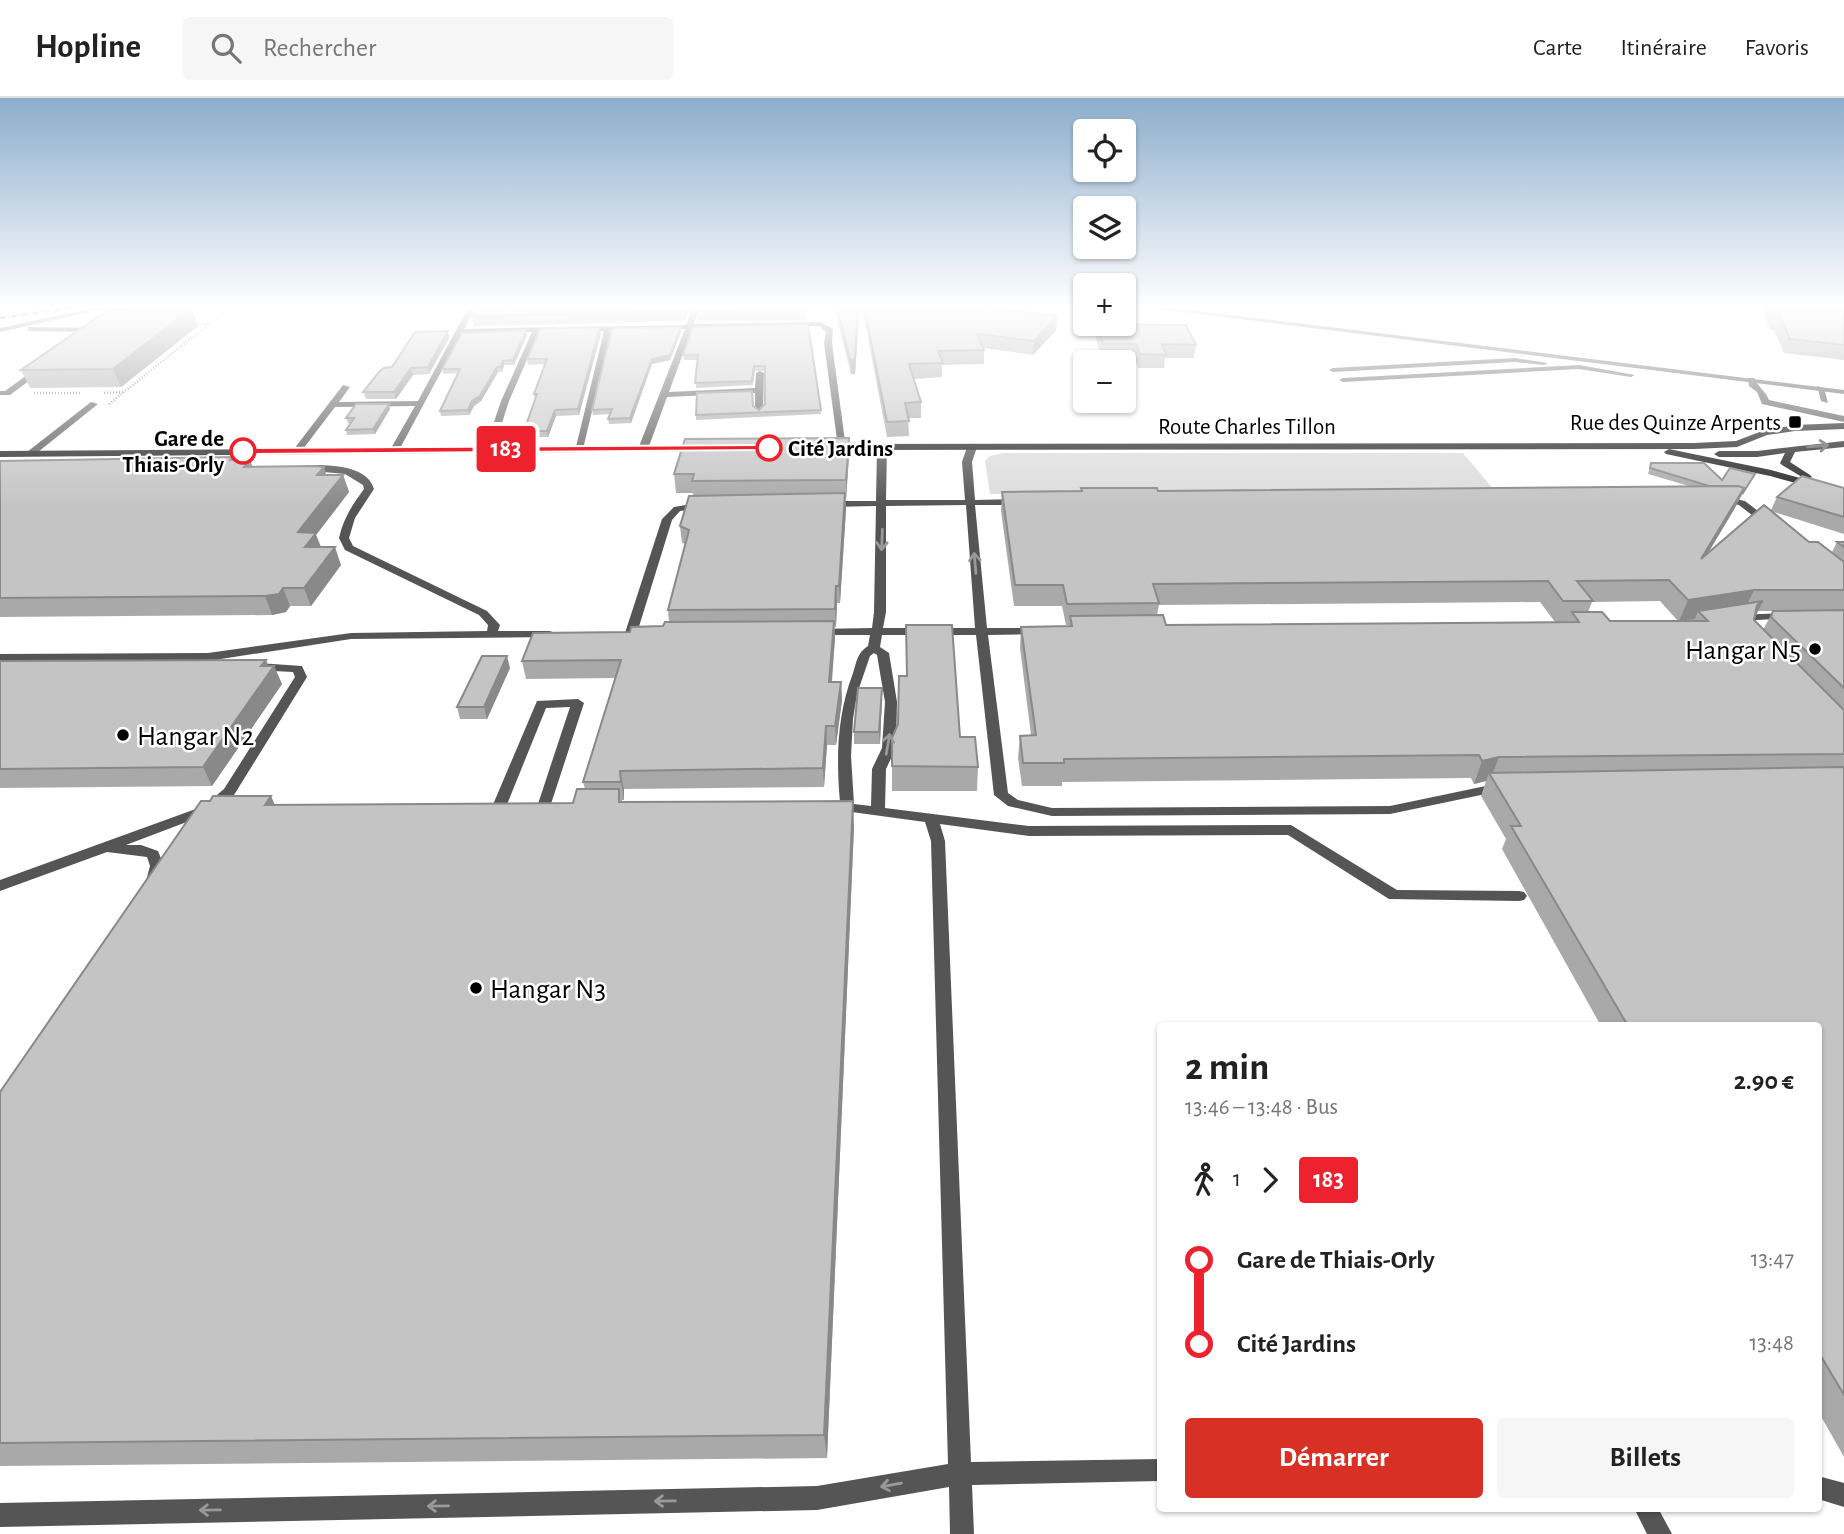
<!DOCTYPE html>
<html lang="fr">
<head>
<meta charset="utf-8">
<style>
  :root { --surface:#fff; --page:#f6f6f6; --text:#222; --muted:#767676; --line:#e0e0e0; --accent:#d93025 }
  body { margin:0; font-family:"Alegreya Sans",sans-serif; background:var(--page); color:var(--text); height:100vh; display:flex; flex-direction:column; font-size:26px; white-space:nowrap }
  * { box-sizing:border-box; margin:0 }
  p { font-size:23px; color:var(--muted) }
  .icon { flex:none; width:38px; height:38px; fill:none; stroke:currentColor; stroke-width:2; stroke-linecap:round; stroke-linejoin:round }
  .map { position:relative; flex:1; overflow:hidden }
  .sheet { position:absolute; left:1157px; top:924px; width:665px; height:490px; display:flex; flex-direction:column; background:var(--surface); border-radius:7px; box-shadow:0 2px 5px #0004 }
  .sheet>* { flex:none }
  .badge { padding:0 14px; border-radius:5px; font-size:24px; line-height:46px }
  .fabs { position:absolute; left:1073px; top:21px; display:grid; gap:14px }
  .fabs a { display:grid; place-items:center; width:63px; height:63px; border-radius:7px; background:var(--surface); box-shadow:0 2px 5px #0004; font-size:35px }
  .map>.badge { position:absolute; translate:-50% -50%; box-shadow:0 0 0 4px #fff }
  .legs { display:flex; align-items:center; gap:10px; height:77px; padding:0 28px; font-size:23px }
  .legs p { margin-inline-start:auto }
  .headline { display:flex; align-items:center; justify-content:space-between; height:119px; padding:0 28px }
  h1 { font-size:38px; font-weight:700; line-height:52px }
  .action { display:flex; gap:14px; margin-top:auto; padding:14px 28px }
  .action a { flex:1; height:80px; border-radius:7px; background:var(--accent); color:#fff; font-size:28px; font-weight:700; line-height:80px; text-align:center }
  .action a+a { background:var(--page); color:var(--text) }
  ul { padding:0 28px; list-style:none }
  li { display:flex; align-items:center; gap:24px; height:84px; font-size:26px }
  li i { display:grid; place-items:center; width:10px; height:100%; margin:0 9px; background:currentColor }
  li i::after { content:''; width:18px; height:18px; margin:-9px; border:5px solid; border-radius:50%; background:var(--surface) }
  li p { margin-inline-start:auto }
  li:first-child i { background:linear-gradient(#0000 50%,currentColor 0) }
  li:last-child i { background:linear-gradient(currentColor 50%,#0000 0) }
  header { display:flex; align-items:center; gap:42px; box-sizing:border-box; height:98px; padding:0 35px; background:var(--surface); border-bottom:2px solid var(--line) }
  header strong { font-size:33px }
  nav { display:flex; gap:38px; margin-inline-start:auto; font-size:24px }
  .search { width:490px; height:63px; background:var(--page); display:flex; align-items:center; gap:18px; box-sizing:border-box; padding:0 24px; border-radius:7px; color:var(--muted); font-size:26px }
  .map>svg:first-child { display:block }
  .green { fill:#dcdcdc }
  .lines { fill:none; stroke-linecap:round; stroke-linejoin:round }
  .path { stroke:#777; stroke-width:2.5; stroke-dasharray:1 2; stroke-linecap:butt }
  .lane { fill:#555; fill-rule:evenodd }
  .street { fill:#555; fill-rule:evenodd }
  .secondary { fill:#222; fill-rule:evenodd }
  .rail { stroke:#000; stroke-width:2.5; stroke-dasharray:6 2 1 2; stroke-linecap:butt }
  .wall { fill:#a9a9a9; fill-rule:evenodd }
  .shaded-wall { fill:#898989 }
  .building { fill:#c4c4c4; stroke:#898989; stroke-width:2 }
  .oneway { stroke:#646464 }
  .oneway2 { stroke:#999 }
  .line-1 { fill:#ed222e; stroke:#fff; stroke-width:2 }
  .poi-dot { fill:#000; stroke:#fff; stroke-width:2.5 }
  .stop-1-dot { fill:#fff; stroke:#ed222e; stroke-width:3.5 }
  .labels { text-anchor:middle; stroke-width:5; stroke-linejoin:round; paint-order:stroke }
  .far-poi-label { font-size:23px; fill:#000; stroke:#fff; text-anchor:end }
  .far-street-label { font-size:23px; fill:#000; stroke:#fff }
  .far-stop-label { font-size:23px; font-weight:bold; fill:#000; stroke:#fff; text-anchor:end }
  .poi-label { font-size:28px; fill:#000; stroke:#fff; text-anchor:start }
</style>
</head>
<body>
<header>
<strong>Hopline</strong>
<div class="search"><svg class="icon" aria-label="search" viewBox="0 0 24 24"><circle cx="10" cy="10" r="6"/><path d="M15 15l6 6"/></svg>Rechercher</div>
<nav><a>Carte</a><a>Itinéraire</a><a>Favoris</a></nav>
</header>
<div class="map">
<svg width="1844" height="1436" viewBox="0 0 1844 1436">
  <rect width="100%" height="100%" fill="#fff"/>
  <path class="green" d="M1004,355H1463L1495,393L990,396L985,363L990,358Z"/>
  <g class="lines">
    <g class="path">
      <path d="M209,226L227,212"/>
      <path d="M34,295H81"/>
      <path d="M104,295L123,294"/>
      <path d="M109,306L209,226L193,225"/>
    </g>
    <g class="lane">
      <path d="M1515,260L1548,265L1544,267L1515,264L1333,274L1329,272L1333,270Z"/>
      <path d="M1579,267L1635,277L1631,279L1579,271L1343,284L1339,282L1343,280Z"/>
      <path d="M1748,280H1754C1758,289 1765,292 1769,302L1844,318V324L1762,306L1757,294L1749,288Z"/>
      <path d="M1817,288L1824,290L1828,305L1821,303Z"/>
      <path d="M91,304L98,306L33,358H27V354Z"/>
      <path d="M882,346L887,349L886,402H965L962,364L967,349L972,346L977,349L972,364L975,402L1019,401L1024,404L1019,407H975L987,530H1040L1046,533L1040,536L988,537L1008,695L1018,702L1052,710L1390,708L1500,685L1507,689L1500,693L1390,716L1052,718L1008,708L994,697L976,537H882L880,549L889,555L897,604L896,650L886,671L885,710L1029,728L1291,727L1397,792L1519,793L1524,794L1527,798L1524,802L1519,803L1389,801L1288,737L1029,738L940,726L945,743L971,1364L1160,1361V1383L972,1387L974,1436H950L949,1389L817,1412L0,1429V1405L817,1388L948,1366L931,743L925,724L837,712L830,708L832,705L840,704C836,660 837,617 853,575C857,563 857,555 868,548L870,537H815L809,534L815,531L872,530L874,514L876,408L829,409L824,406L829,403H876L877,349ZM966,407L975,530H883L886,514V408ZM874,555L877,557L885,604L882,650L872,671L871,708L854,706L851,658L853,621L857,596L870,558Z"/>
      <path d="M306,367C327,367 367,366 374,391L355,420L349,440L353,448L487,513L500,527L498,533H550L556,536L550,539L351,541L208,563L0,564V556L208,555L351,535L487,533L488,527L479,517L345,452L339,440C343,421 353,406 364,391L363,387L345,376L303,372L301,370Z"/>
      <path d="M1721,398L1745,403L1775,426L1766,428L1739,407L1718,403V399Z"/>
      <path d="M704,404L707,405V409L680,413L672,422L637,535L635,537H627L625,535L662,421L674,409Z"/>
      <path d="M1788,515L1792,516V520L1738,523L1732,520L1738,517Z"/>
      <path d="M258,565L302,568L307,579L234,697L213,714L126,747H141L158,753L164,768L158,787L153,788L146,783L150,768L147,759L107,754L0,793V782L204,708L224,691L295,579L293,574L254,572L252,569L254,566Z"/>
      <path d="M578,601L584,605L549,712L544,713L537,709L570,609L546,610L506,709L499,713L494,712L492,709L537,603Z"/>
      <path d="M1818,1378L1844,1385V1409L1818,1401Z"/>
      <path d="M1634,1410H1658L1672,1436H1647Z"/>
    </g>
    <g class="street">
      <path d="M103,208H117L0,234V230Z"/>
      <path d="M469,208H476L464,231L557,229L561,231L557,233L539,234L509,303L493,353L485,351L501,303L532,234L462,235L398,354L390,352L415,308L335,309L300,355H294V351L343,287L350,289L339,304L418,303Z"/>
      <path d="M693,208H700L694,226L821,224L833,231L832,245L846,351L838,349L824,245L826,234L819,228L692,231L669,294L755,290L756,275L760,273L764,275L763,311L759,314L755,311V295L667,299L648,351L643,354L638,351L685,231L611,233L583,351L575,353L604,233H578V229L686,227Z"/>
      <path d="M1135,208H1157L1844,292V296Z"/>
      <path d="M31,229L97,230L101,232L97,234L28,233V229Z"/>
      <path d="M38,269L45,271L10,297H0V293H5Z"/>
    </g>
    <g class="secondary">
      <path d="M1844,325V331L1795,333L1767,337L1737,349L1694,351L831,352L826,349L831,346L1694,345L1736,343L1762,333L1795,327Z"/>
      <path d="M1844,343V349L1795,354L1790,364L1810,377L1812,379L1807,382L1782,367L1780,365L1785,355L1757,359H1719L1714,356L1719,353H1757Z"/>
      <path d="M702,348L704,350L699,353L0,359V353Z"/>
      <path d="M1669,351L1771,372L1844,392V398L1770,378L1666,356L1664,354Z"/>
    </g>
    <path class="rail" d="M0,220L82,208"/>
  </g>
  <g class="wall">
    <path d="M477,208H692L684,223L474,228L472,218Z"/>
    <path d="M805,208L806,222L698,223L696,213Z"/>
    <path d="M835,208H977L1057,218L1056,232L1033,257L984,250V266L942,267V279L914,281L921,304V320H908L909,338L887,339L863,214L859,215L855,276H851L835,214Z"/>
    <path d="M1761,208H1844V262L1784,255L1774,232H1770Z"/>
    <path d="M192,210L198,228L121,289L30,290L21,272Z"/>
    <path d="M808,226L821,316L696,322V317L753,308L759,312L765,306V273H755L753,287L696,290L697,262H684L683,257Z"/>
    <path d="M1097,226L1196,247L1194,260H1165L1164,270H1138L1135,260H1101L1096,240Z"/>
    <path d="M681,229V234L670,262L652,266L631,325L609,326L608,321L610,316L593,317L592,312Z"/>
    <path d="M448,233L449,240L429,276L413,277L396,301H366L363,294L392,269Z"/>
    <path d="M601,235L579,317L556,318L548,339H525L524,333L535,302L534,296L545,266L528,267L527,261Z"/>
    <path d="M527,237L514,267H504L502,274H498L481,303L474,308L469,317L441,318L440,313L458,275L443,276L442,271Z"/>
    <path d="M390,311L375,336L347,337L346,332L350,325H348L346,320Z"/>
    <path d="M849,358L846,401H845L846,411L840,505H837L836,529H834L835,540L832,584H841L842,602L836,647H827L824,689L624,691V702H622V704L854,728L827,1360L0,1368V994L274,707L573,705L585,691L583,684L615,580L526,581L522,563L630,534L663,528L669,524L668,512L686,446L682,445L680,428L693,398V395H676L674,376Z"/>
    <path d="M232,359L233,362L253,369L326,377H343L349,394L316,437L321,449L341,467L311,508H290L286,514L272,517L0,519V363Z"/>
    <path d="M1651,365L1722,382L1755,376L1707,455L1771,412L1777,399L1844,390V436L1774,414L1809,444L1832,454L1837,444H1844V1359L1818,1313V928H1601L1502,751L1506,741L1481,698L1486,683L1474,686L1471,680L1062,684V688H1022L1018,660L1020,638L1031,637L1020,550L1021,529L1069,528V527H1066L1062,508H1014L1001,413L1002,394L1081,393V390L1158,393L1689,388L1648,376ZM1660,503L1678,523H1610L1588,514L1592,504ZM1540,504L1555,524L1166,527L1157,517L1159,507ZM1758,513H1773L1763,532L1754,522Z"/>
    <path d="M266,562L268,568H274L282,586L212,688L0,690V563Z"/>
    <path d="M510,570L487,621H460L457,609Z"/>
    <path d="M882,590L880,646H854V634Z"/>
    <path d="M960,639L978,669L977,693H892V640Z"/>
  </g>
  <g class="shaded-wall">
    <path d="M685,208H692L684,223L683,213Z"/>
    <path d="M858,208L859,215L855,276H851L850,262Z"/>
    <path d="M192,210L198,228L121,289L113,271Z"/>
    <path d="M1057,218L1056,232L1033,257L1034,243Z"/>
    <path d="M600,229L601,235L579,317L578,311Z"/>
    <path d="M681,229V234L670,262L652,266L631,325L630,320L652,261Z"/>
    <path d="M526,232L527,237L514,267L513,262Z"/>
    <path d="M448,233L449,240L429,276L428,269Z"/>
    <path d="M503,263L504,267L502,274L501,269Z"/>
    <path d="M497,269L498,274L481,303L474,308L469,317L468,312L472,303Z"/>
    <path d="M411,270L413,277L396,301L394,294Z"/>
    <path d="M389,306L390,311L375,336L373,331Z"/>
    <path d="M555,312L556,318L548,339L547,333Z"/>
    <path d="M849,340V358L846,401V382Z"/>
    <path d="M250,362L256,378L244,369Z"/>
    <path d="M324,369L329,386L317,377Z"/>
    <path d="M343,377L349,394L316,437L322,452L311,467L298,434Z"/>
    <path d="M1744,390L1735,410L1692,482L1701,461Z"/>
    <path d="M845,395L846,411L840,505L839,488Z"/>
    <path d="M335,449L341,467L311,508L304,490Z"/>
    <path d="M836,488L837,505L836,529L835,511Z"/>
    <path d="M283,490L290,508L286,514L272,517L265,498Z"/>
    <path d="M1754,492L1744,513H1698L1695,521L1679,523L1688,502Z"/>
    <path d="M1763,503L1752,525L1757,507Z"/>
    <path d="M834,523L835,540L830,602L829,584Z"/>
    <path d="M507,558L510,570L487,621L484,609Z"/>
    <path d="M266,562L270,574L274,568L282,586L212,688L203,669Z"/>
    <path d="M841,584L842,602L836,647L835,628Z"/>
    <path d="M882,590V602L880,646L879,634Z"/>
    <path d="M826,628L827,647L824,689L823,670Z"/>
    <path d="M1499,659L1492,678L1489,675L1486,683L1474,686L1482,663Z"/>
    <path d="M620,673L624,691V702L621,684Z"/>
    <path d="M271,698L282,723L265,707Z"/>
    <path d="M853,703L854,728L827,1360L824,1337Z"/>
  </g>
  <g class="building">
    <path d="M477,208H685L683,213L472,218Z"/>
    <path d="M698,208H805L806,211L696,213Z"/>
    <path d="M837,208H858L855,261L850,262Z"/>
    <path d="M864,208H977L1057,218L1034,243L977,236L984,252L938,253L943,265L909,266L921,304L905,305L909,323L887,324Z"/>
    <path d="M1772,208H1844V247L1790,241L1780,218H1776Z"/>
    <path d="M192,210L113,271L21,272L109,211Z"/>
    <path d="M808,226L821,312L696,317L697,295L752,293L753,308L759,312L765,306V268H754L752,283L695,285L698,257H683L693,229Z"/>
    <path d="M1097,226L1186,227L1196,247L1162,246L1166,257L1140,256L1136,246H1103Z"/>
    <path d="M600,229L578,311L555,312L547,333H524L537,296H534L547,261H527L540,231Z"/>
    <path d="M681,229L670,257L652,261L630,320L608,321L612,311L592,312L612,230Z"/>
    <path d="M526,232L513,262L503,263L501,269H497L480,298L472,303L468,312L440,313L460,271H442L462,235Z"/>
    <path d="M448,233L428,269L411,270L394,294H363L379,274L384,270L392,269L415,234Z"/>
    <path d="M356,306H389L373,331L346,332L354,320H346Z"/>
    <path d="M849,340L846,382L692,383L694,376H674L685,341Z"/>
    <path d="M232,359L230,362H250L244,369L314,368L324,369L317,377H343L298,434L316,435L305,449H335L304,490H283L279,496L265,498L0,500V363Z"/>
    <path d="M1651,365H1704L1722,382L1730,370L1755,376L1743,395L1742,394L1744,390L1738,388H1709L1650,370Z"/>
    <path d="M1802,378L1844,390V419L1777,399Z"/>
    <path d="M1738,388L1744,390L1701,461L1764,407L1809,444H1818L1844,464V492H1754L1688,502L1669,482L1577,483L1593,503H1563L1548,483L1153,486L1159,505L1067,506L1063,487H1015L1002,394L1082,393L1081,390H1157L1158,393Z"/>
    <path d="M845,395L839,488H836L835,511L668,512L689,432L680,428L689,398Z"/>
    <path d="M1837,444H1844V449Z"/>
    <path d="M1763,503L1757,507L1754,522L1844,612V656L1499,659L1482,663L1479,657L1064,661V665H1023L1020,638L1036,637L1021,529L1072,528L1070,518L1163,517L1166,527L1579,524L1572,514H1602L1610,523H1708L1698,513Z"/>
    <path d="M1844,512V590L1771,519L1773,513Z"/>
    <path d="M834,523L829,584H841L835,628H826L823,670L620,673L621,684H583L621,562L522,563L533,535L630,534L631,529L663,528L665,524Z"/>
    <path d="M906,527H952L960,639H975L978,669L892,668V640L898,626L899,578H907Z"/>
    <path d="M482,558H507L484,609H457Z"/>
    <path d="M266,562L261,568H274L203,669L0,671V563Z"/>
    <path d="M858,590H882L879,634H854Z"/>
    <path d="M1844,669V1297L1818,1253V928H1628L1511,728H1521L1489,675Z"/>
    <path d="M577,691H619V704L853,703L824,1337L0,1345V994L201,703H210L213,698H271L265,707L573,705Z"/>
  </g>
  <defs><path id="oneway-shaft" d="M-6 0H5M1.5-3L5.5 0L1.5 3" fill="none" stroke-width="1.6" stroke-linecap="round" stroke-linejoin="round" transform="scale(1.75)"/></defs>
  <use class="oneway" href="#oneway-shaft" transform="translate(1818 348) rotate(-5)"/>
  <g class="oneway2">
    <use href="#oneway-shaft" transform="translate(882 442) rotate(92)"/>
    <use href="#oneway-shaft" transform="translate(975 465) rotate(-95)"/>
    <use href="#oneway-shaft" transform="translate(888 646) rotate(-80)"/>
    <use href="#oneway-shaft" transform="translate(891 1387) rotate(170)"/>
    <use href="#oneway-shaft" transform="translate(665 1403) rotate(179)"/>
    <use href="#oneway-shaft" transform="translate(438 1408) rotate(179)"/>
    <use href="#oneway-shaft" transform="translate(210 1412) rotate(179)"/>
  </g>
  <linearGradient id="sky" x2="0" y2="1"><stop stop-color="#8cadcc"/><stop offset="0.51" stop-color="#fff"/><stop offset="1" stop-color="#fff" stop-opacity="0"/></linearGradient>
  <rect width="1844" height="409" fill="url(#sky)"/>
  <path class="line-1" d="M769,347L772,348V352L243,356L239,353L243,350Z"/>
  <g class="poi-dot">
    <rect x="1788" y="317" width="14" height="14" rx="3.5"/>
    <circle cx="1815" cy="551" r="7"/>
    <circle cx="123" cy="637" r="7"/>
    <circle cx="476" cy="890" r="7"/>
  </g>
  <g class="stop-1-dot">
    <circle cx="769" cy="350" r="12"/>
    <circle cx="243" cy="353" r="12"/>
  </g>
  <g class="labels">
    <g class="far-poi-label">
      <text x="1781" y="332">Rue des Quinze Arpents</text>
    </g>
    <g class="far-street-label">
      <text x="1247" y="336">Route Charles Tillon</text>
    </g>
    <g class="far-stop-label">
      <text x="224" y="348">Gare de<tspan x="224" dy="26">Thiais-Orly</tspan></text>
      <text x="788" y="358" text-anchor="start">Cité Jardins</text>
    </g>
    <g class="poi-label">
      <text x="1801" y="561" text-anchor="end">Hangar N5</text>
      <text x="137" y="647">Hangar N2</text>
      <text x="490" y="900">Hangar N3</text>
    </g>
  </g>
</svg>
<div class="fabs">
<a><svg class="icon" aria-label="locate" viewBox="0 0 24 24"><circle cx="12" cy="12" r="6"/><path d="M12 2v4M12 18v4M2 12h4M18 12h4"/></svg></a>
<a><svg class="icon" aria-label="layers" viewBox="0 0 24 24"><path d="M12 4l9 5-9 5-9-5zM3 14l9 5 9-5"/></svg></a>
<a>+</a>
<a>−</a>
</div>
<b class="badge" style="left:506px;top:351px;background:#ed222e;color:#fff">183</b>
<section class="sheet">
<div class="headline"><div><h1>2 min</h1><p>13:46 – 13:48 · Bus</p></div><b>2.90 €</b></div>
<div class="legs"><svg class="icon" aria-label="walk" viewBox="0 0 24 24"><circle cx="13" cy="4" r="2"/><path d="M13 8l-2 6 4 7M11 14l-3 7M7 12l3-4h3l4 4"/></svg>1<svg class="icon" aria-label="forward" viewBox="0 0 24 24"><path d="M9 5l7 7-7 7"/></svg><b class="badge" style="background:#ed222e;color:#fff">183</b></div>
<ul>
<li><i style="color:#ed222e"></i><b>Gare de Thiais-Orly</b><p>13:47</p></li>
<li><i style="color:#ed222e"></i><b>Cité Jardins</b><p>13:48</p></li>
</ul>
<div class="action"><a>Démarrer</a><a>Billets</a></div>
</section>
</div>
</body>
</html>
